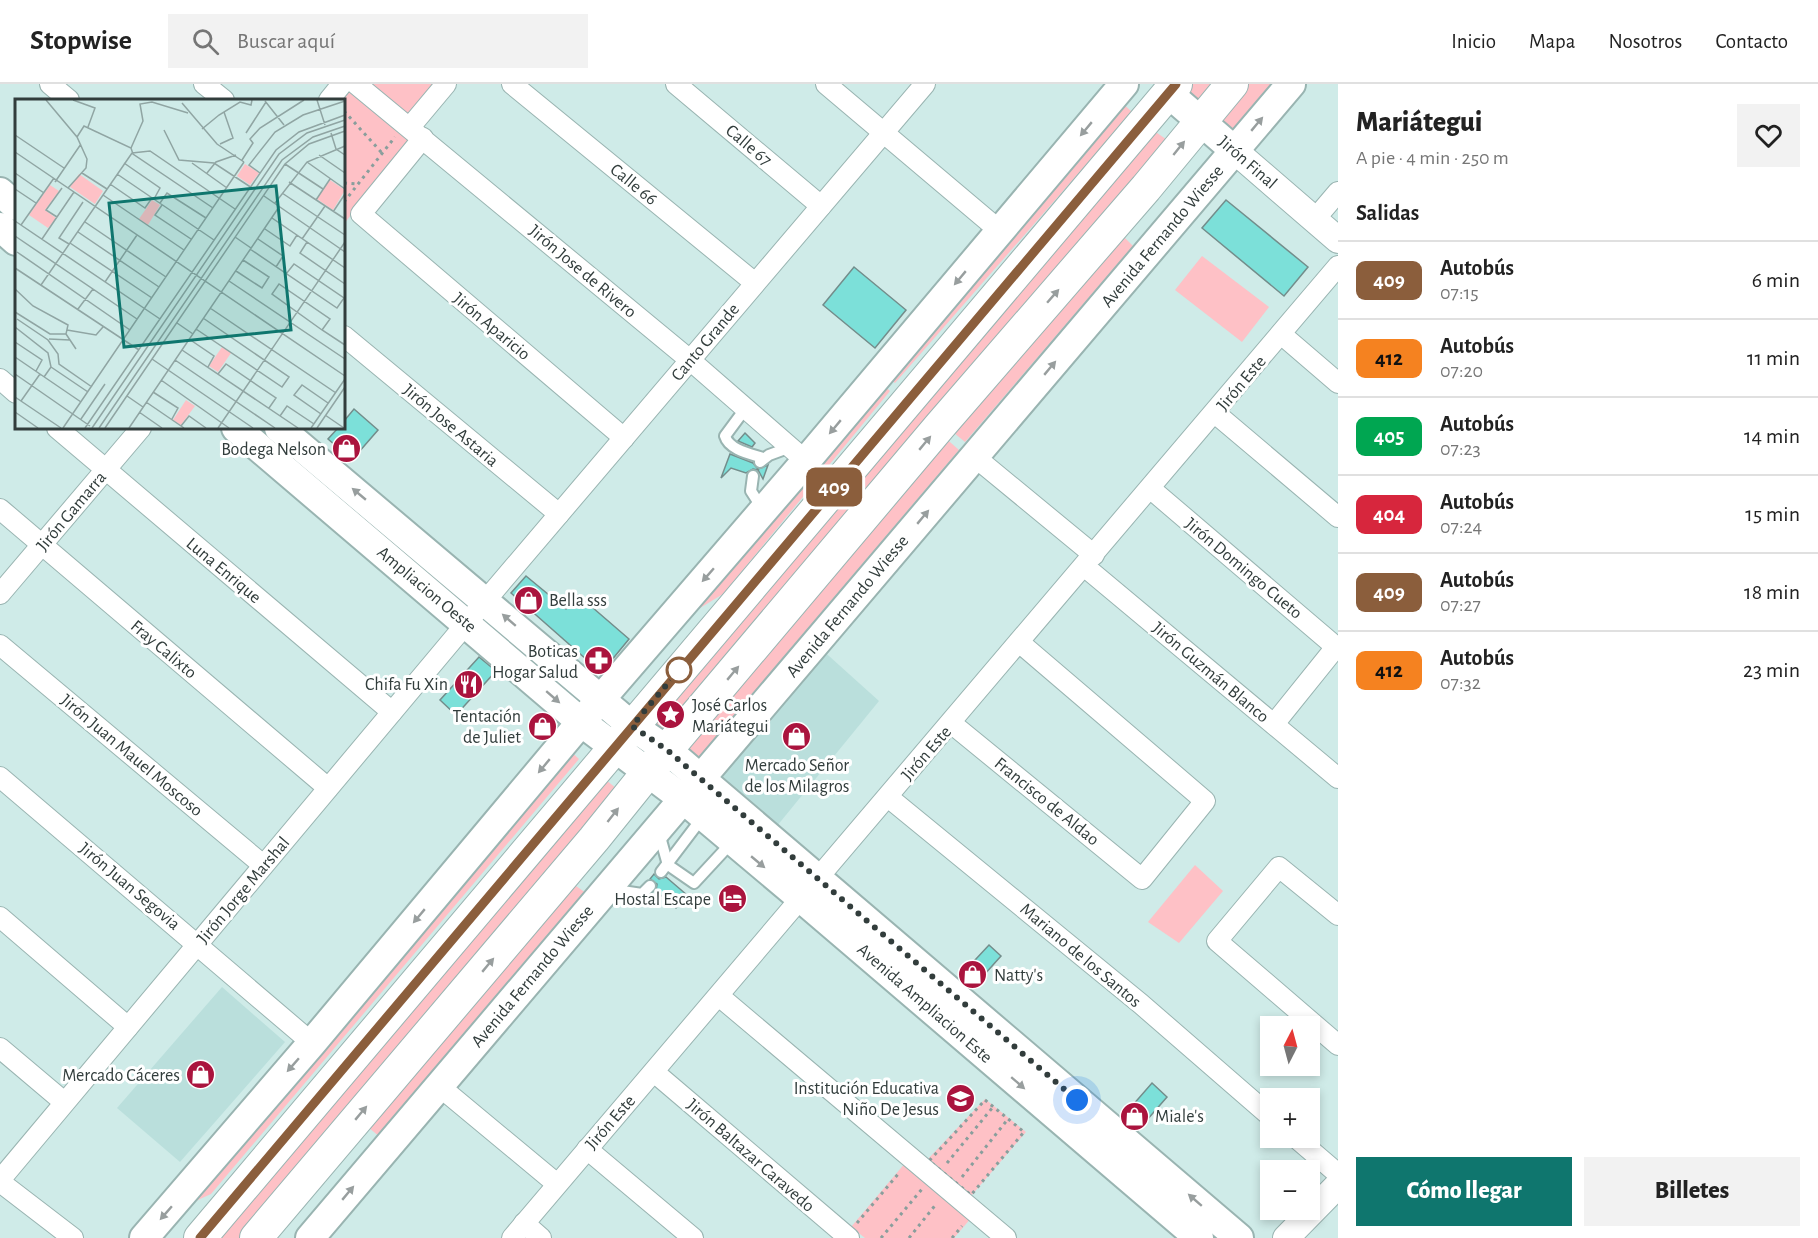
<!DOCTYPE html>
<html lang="es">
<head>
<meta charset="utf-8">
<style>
  :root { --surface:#fff; --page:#f2f2f2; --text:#222; --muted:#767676; --line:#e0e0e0; --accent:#0f766e }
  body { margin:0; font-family:"Alegreya Sans",sans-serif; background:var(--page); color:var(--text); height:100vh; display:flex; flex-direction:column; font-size:22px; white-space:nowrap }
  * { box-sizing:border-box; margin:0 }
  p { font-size:20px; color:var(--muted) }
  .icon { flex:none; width:33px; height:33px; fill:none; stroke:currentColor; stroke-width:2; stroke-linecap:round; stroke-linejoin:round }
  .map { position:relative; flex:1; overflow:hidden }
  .details { display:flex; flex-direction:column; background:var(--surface); width:480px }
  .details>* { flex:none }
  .badge { padding:0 12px; border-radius:9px; font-size:21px; line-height:39px }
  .needle { width:39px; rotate:6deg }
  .fabs { position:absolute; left:1260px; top:932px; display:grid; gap:12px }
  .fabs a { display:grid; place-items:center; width:60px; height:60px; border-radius:0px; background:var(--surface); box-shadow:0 3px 9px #0003; font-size:30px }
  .you { position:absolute; width:30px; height:30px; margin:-15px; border:4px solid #fff; border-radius:50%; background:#1a73e8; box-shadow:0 0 0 9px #1a73e833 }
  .map>.badge { position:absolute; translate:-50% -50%; box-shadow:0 0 0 3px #fff }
  h2 { padding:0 18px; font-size:22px; line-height:54px }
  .round { display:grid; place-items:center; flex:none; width:63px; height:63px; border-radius:0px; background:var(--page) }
  .headline { display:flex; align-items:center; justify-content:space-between; height:102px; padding:0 18px }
  h1 { font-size:28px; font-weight:800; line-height:45px }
  .action { display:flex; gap:12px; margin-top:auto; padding:12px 18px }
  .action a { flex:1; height:69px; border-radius:0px; background:var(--accent); color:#fff; font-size:24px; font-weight:800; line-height:69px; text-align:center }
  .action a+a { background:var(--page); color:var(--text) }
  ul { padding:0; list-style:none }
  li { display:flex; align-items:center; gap:18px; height:78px; padding:0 18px; border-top:2px solid var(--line) }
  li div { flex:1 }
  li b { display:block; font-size:22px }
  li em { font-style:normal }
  li .badge { min-width:66px; font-weight:700; text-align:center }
  header { display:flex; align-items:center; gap:36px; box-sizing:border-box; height:84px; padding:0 30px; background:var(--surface); border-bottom:2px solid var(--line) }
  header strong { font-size:28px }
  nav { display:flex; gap:33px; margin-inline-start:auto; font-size:21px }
  .search { width:420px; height:54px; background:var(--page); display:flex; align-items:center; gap:15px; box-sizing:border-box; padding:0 21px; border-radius:0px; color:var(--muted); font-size:22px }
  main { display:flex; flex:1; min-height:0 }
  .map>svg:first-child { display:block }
  .built { fill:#badfdc }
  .green { fill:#fec1c6 }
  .building { fill:#7ce0d9; stroke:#738d8b; stroke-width:1.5 }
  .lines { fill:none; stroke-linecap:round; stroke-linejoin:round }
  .service-casing { stroke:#99b4b1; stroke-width:14 }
  .minor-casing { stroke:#99b4b1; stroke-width:22 }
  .tertiary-casing { stroke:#99b4b1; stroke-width:28 }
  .secondary-casing { stroke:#99b4b1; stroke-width:32 }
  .primary-casing { stroke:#99b4b1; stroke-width:34 }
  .path { stroke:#899e9c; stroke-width:3; stroke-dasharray:3 4.5; stroke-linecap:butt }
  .service { stroke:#fff; stroke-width:10 }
  .minor { stroke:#fff; stroke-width:20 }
  .tertiary { stroke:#fff; stroke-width:26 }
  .secondary { stroke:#fff; stroke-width:28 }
  .primary { stroke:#fff; stroke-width:32 }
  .oneway { fill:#989e9e }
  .line-casing { stroke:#fff; stroke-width:14 }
  .line { stroke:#8b5e3c; stroke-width:9 }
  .walk { stroke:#323d3c; stroke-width:6; stroke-dasharray:0 10.8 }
  .stop-dot { fill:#fff; stroke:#8b5e3c; stroke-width:3 }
  .labels { text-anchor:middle; stroke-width:6; stroke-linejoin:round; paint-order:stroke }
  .street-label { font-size:18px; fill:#323d3c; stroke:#fff }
  .poi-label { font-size:18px; fill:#323d3c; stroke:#fff; text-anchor:end }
  .inset-road { fill:none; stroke:#90a5a3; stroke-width:1.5 }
  .view { fill:#0f766e; fill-opacity:0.15; stroke:#0f766e; stroke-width:3 }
  .inset-edge { fill:none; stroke:#323d3c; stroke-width:3 }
</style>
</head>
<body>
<header>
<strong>Stopwise</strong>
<div class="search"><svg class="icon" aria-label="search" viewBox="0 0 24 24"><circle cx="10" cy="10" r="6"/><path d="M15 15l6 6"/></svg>Buscar aquí</div>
<nav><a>Inicio</a><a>Mapa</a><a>Nosotros</a><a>Contacto</a></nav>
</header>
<main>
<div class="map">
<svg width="1338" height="1154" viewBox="0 0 1338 1154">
  <rect width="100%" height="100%" fill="#cfebe8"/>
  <g class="built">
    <path d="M819,563L879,617L777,742L714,688Z"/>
    <path d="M222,903L285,958L180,1078L117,1024Z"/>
  </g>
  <g class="green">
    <path d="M370,0H438L410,33Z"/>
    <path d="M1184,0H1219L1200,21L1182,3Z"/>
    <path d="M1248,0H1277L1235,50L1218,36Z"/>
    <path d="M350,6L406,52L408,56L344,140V16H339Z"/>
    <path d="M1120,17L1132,28L895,299L883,289Z"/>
    <path d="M1150,44L1170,58L661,656L636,640Z"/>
    <path d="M1124,153L1133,162L965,358L948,344L1104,163Z"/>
    <path d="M1202,172L1269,223L1242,258L1175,206Z"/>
    <path d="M877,296L890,307L723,510L700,524L693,519Z"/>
    <path d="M942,351L959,366L699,673L681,659Z"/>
    <path d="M566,663L579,675L211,1110L187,1121Z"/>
    <path d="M594,686L617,705L240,1154H201Z"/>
    <path d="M1195,781L1223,807L1179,859L1148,838Z"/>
    <path d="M576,802L586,809L380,1053L363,1039L557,809Z"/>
    <path d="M985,1015L1026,1048L971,1112L927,1076Z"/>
    <path d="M906,1078L972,1133L954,1154H865L851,1143Z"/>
  </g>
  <g class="building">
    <path d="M1226,116L1308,183L1284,212L1202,144Z"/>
    <path d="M854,183L906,226L875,264L823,221Z"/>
    <path d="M354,325L378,346L352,376L328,355L338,344H344V337Z"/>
    <path d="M745,349L755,359L752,363L738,357Z"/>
    <path d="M730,370L753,379L758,385L768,381L763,395L758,386L753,385L746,389L731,384L721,394Z"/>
    <path d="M526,492L566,525L578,511L629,555L606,583H595L511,509Z"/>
    <path d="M479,573L496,587L456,631L440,616Z"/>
    <path d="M654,790L659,795L666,793L687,811L676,824L656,807L657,800L650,795Z"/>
    <path d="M989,861L1001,872L975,901L962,890Z"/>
    <path d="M1152,999L1167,1013L1140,1044L1125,1030Z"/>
  </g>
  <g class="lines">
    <defs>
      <g id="service">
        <path d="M745,325L725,352C729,366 751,370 763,374"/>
        <path d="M760,378L769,371L788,364"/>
        <path d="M753,392L751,407L762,424"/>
        <path d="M659,749L668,781L694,799L732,758"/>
        <path d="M661,788L702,734"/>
        <path d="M609,805L642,810L650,802"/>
      </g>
      <g id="minor">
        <path d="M50,0L69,16"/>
        <path d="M204,0L224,16"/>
        <path d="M356,0L690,276L806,377"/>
        <path d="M512,0L755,199"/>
        <path d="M676,0L821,122"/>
        <path d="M826,0L1000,147"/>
        <path d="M329,16L342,0"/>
        <path d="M410,43L446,0"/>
        <path d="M423,54L361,130L624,354"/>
        <path d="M1315,135L1338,108"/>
        <path d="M1281,250L1338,299"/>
        <path d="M344,252L559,430"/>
        <path d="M0,295L16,309"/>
        <path d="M1215,329L1338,433"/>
        <path d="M57,344L392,628"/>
        <path d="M975,373L1094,471"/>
        <path d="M1151,405L1336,563L1274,640"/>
        <path d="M0,425L328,704"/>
        <path d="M1084,482L1338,694"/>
        <path d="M0,510L141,344"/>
        <path d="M0,561L263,781"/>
        <path d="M951,639L1142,795L1205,717L1019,558"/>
        <path d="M0,693L312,959"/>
        <path d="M888,713L1141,920L1270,1032"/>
        <path d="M1338,831L1279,783L1217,857L1338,961"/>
        <path d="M0,833L128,943"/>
        <path d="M719,912L1006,1154"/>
        <path d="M0,964L64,1018"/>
        <path d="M654,988L849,1154"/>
        <path d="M439,1002L557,1100"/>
        <path d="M1295,1053L1338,1090"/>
        <path d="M587,1065L693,1154"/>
        <path d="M0,1096L486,516L925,0"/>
        <path d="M0,1098L73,1154"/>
        <path d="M524,1139L541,1154"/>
        <path d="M512,1154L1338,182"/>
      </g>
      <g id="tertiary">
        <path d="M1235,67L1338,156"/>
        <path d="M1286,1154L1338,1101"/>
      </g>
      <g id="secondary">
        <path d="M1168,9L1235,67"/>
        <path d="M0,108L16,122"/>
        <path d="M0,143L16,157"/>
        <path d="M236,344L581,638L682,714L801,814L1199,1154"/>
        <path d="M279,344L632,642L667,666L1239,1154"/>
        <path d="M144,1154L312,959L581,638L806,377L1124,0"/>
        <path d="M310,1154L1291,0"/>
      </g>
      <g id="primary">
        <path d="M200,1154L1176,0"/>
        <path d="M256,1154L594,755L648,688L939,343L1146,104L1232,0"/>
      </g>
    </defs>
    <use href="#service" class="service-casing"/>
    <use href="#minor" class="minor-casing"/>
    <use href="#tertiary" class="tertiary-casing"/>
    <use href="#secondary" class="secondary-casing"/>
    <use href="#primary" class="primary-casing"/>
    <g class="path">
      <path d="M344,27L382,69"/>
      <path d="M344,99L357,100"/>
      <path d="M344,118L395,53"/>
      <path d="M985,1016L1024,1048L971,1111L929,1077Z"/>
      <path d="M947,1079L993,1023"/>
      <path d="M962,1093L1008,1035"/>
      <path d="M857,1139L899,1089"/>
      <path d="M881,1154L922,1105"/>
      <path d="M909,1154L937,1119"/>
      <path d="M952,1154L962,1142"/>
    </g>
    <use href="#service" class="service"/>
    <use href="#minor" class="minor"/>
    <use href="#tertiary" class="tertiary"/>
    <use href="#secondary" class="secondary"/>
    <use href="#primary" class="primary"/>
  </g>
  <defs><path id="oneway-solid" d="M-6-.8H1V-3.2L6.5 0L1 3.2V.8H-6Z" transform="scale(1.5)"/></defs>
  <g class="oneway">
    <use href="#oneway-solid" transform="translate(1257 40) rotate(-50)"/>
    <use href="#oneway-solid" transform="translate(1086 45) rotate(130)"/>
    <use href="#oneway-solid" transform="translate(1179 64) rotate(-51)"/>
    <use href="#oneway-solid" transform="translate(960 194) rotate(130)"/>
    <use href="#oneway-solid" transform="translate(1053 212) rotate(-49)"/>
    <use href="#oneway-solid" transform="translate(1050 284) rotate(-50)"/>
    <use href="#oneway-solid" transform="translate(835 343) rotate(130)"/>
    <use href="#oneway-solid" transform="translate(925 359) rotate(-50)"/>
    <use href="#oneway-solid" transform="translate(359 410) rotate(-140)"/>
    <use href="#oneway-solid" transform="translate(923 433) rotate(-50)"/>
    <use href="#oneway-solid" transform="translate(708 491) rotate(131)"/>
    <use href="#oneway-solid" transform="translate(509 536) rotate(-139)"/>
    <use href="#oneway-solid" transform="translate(733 589) rotate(-50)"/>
    <use href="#oneway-solid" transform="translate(553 613) rotate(41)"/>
    <use href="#oneway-solid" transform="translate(544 682) rotate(130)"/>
    <use href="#oneway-solid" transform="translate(613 731) rotate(-52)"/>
    <use href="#oneway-solid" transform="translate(758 778) rotate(40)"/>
    <use href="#oneway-solid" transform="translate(419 832) rotate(130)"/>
    <use href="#oneway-solid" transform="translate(488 881) rotate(-50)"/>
    <use href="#oneway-solid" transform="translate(293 981) rotate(131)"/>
    <use href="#oneway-solid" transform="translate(1018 999) rotate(41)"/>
    <use href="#oneway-solid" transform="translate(361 1029) rotate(-50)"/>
    <use href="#oneway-solid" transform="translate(348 1109) rotate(-50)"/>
    <use href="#oneway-solid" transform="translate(1195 1116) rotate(-139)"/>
    <use href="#oneway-solid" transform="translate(166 1129) rotate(131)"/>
  </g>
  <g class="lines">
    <defs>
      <path id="line" d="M200,1154L1176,0"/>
    </defs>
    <use href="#line" class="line-casing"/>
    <use href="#line" class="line"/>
    <path class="walk" d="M679,586L632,642L667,666L1077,1016"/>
  </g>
  <defs>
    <symbol id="shop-disc" viewBox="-11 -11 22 22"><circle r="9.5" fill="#aa143e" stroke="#fff"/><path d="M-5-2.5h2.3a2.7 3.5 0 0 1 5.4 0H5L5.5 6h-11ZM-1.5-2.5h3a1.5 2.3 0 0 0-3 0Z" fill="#fff"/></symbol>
    <symbol id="pharmacy-disc" viewBox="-11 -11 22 22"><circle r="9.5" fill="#aa143e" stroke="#fff"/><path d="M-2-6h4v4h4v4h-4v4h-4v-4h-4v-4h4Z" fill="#fff"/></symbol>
    <symbol id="restaurant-disc" viewBox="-11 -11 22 22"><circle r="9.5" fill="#aa143e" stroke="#fff"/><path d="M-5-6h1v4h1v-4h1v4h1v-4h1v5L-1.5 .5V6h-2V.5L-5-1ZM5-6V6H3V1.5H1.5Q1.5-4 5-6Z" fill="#fff"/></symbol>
    <symbol id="sight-disc" viewBox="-11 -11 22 22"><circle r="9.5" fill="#aa143e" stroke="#fff"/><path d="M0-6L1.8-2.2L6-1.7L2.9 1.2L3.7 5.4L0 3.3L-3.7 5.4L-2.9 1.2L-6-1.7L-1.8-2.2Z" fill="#fff"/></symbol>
    <symbol id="hotel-disc" viewBox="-11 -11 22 22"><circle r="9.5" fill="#aa143e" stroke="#fff"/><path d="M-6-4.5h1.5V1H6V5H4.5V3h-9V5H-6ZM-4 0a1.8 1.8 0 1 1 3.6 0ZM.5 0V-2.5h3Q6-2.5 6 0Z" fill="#fff"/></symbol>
    <symbol id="school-disc" viewBox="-11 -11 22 22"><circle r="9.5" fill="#aa143e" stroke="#fff"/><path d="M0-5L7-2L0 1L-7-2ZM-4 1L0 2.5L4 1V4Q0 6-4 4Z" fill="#fff"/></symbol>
  </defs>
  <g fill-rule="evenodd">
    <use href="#shop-disc" x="330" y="348" width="33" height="33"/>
    <use href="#shop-disc" x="512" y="500" width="33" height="33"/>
    <use href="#pharmacy-disc" x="582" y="560" width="33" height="33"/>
    <use href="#restaurant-disc" x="452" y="584" width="33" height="33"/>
    <use href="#sight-disc" x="654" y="614" width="33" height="33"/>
    <use href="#shop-disc" x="526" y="626" width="33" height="33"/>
    <use href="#shop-disc" x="780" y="636" width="33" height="33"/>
    <use href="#hotel-disc" x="716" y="798" width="33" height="33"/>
    <use href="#shop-disc" x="956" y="874" width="33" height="33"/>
    <use href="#shop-disc" x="184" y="974" width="33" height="33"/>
    <use href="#school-disc" x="944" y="998" width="33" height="33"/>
    <use href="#shop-disc" x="1118" y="1016" width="33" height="33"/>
  </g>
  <circle class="stop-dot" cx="679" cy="586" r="12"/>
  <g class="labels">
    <g class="street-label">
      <text transform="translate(749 61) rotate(40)" y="6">Calle 67</text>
      <text transform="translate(1248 78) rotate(41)" y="6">Jirón Final</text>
      <text transform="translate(634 100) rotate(39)" y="6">Calle 66</text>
      <text transform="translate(1162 152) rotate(-50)" y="6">Avenida Fernando Wiesse</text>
      <text transform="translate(583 187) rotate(40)" y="6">Jirón Jose de Rivero</text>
      <text transform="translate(492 242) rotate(40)" y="6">Jirón Aparicio</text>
      <text transform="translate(705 258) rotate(-50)" y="6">Canto Grande</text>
      <text transform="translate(1241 299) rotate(-50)" y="6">Jirón Este</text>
      <text transform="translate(451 341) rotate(40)" y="6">Jirón Jose Astaria</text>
      <text transform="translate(71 427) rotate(-50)" y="6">Jirón Gamarra</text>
      <text transform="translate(1244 484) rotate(40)" y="6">Jirón Domingo Cueto</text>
      <text transform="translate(224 486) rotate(40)" y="6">Luna Enrique</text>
      <text transform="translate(427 505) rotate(40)" y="6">Ampliacion Oeste</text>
      <text transform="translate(847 522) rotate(-50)" y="6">Avenida Fernando Wiesse</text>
      <text transform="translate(164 565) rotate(40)" y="6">Fray Calixto</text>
      <text transform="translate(1211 588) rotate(40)" y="6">Jirón Guzmán Blanco</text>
      <text transform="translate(926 669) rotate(-49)" y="6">Jirón Este</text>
      <text transform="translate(132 671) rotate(40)" y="6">Jirón Juan Mauel Moscoso</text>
      <text transform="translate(1047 717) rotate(39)" y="6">Francisco de Aldao</text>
      <text transform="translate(130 802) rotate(40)" y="6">Jirón Juan Segovia</text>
      <text transform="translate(243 806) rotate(-50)" y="6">Jirón Jorge Marshal</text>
      <text transform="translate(1081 871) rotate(40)" y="6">Mariano de los Santos</text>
      <text transform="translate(532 892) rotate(-50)" y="6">Avenida Fernando Wiesse</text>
      <text transform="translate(925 919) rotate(41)" y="6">Avenida Ampliacion Este</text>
      <text transform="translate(610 1038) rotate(-49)" y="6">Jirón Este</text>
      <text transform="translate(751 1071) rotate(41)" y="6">Jirón Baltazar Caravedo</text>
    </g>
    <g class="poi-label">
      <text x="326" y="371">Bodega Nelson</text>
      <text x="549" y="522" text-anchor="start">Bella sss</text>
      <text x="578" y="573">Boticas<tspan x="578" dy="21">Hogar Salud</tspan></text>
      <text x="448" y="606">Chifa Fu Xin</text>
      <text x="692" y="627" text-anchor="start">José Carlos<tspan x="692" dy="21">Mariátegui</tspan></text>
      <text x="521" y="638">Tentación<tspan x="521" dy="21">de Juliet</tspan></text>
      <text x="797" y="687" text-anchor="middle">Mercado Señor<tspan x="797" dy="21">de los Milagros</tspan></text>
      <text x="711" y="821">Hostal Escape</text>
      <text x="994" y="897" text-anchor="start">Natty's</text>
      <text x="180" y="997">Mercado Cáceres</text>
      <text x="939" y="1010">Institución Educativa<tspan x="939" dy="21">Niño De Jesus</tspan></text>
      <text x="1155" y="1038" text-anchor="start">Miale's</text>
    </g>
  </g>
  <g transform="translate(15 15)">
    <rect width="330" height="330" fill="#cfebe8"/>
    <path d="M230,65L244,74L235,86L222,77ZM64,75L88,92L80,105L55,88ZM315,81L330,91L318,111L302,100ZM35,86L44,92L30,111L41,119L33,129L14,116ZM137,101L145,106L133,126L124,120ZM207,248L216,254L203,273L194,267ZM171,301L180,307L166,326L158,321Z" fill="#fec1c6"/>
    <path class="inset-road" d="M31,1L62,38L72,60L71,69L53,89M58,1L80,9L73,28M302,1L310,26M250,2L269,26M167,4L202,45L229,63M187,30L204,16L225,3L236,6L237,1M149,31L164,61L199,64L237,89M231,34L251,3M316,34L321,50L330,56M0,36L49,69M62,38L69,27L116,49L118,55L198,109M205,45L218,39L209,13M116,49L128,22L125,5L137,3L173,14M0,53L330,277M117,54L135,52L220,110M304,56L330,74M227,61L238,44L235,40L245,29L289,1M292,63L330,90M109,64L145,89L139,100M177,64L212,89M270,65L308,90M0,74L29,94M67,74L92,90M192,74L201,63L221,56M245,74L234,66L260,33L288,16L330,2M102,75L199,141M40,83L66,45M274,83L330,120M95,85L130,109L137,99M0,90L21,104M267,94L330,136M88,96L169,151M249,97L330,153M301,101L315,80M145,104L152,94L191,119M260,104L292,63L330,47M147,106L140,116L176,140M318,113L330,95M42,118L31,111L47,89M257,119L330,169M0,122L145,220M70,123L151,178M6,126L39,79M250,130L275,147L282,136M63,133L144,188M0,137L122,220M220,138L236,149M27,140L59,93M243,140L268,157L261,168M287,140L310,107M292,143L285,154L330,185M55,144L137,199M54,145L44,139L68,103M235,150L322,209L329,199L279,165L271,175M2,153L115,231M0,169L124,251M221,172L247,189L254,178L228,161M214,182L330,260M90,183L122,136M26,186L117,54M0,190L18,207L53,226L51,235L61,250M195,209L321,294M63,210L78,190M0,213L35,235H51M2,220L33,241L43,255L44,265L77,288M162,224L178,235M0,228L33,254L36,268L29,278M181,230L267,288L274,278L188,219M52,231L81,236L88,228M307,231L315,220L264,185L257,195L307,231L330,246M34,240L55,241M174,240L199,257L193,268M0,243L27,261L21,272M167,251L283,329M0,258L66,303M137,260L238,329M160,261L260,329M36,268L73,293M0,275L75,327M203,275L211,265L261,299L254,309M146,281L214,329M138,293L163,309L157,320M112,297L128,308M0,298L46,329M6,302L25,275M131,303L169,329M0,313L23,329M124,313L147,329M306,315L279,296L287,286L313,304M310,316L329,329M265,317L272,307L299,325M66,320L90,285M166,327L174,317L191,329M48,329L229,63M70,329L261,51L284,33L330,16M77,329L264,55L292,34L330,21M84,329L267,61L298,38L330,27M90,329L270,65L294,45L330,32M114,329L264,108M203,329L330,143M296,329L330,280M302,329L330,288"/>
    <path class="view" d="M261,87L276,231L109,248L94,104Z"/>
    <rect width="330" height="330" class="inset-edge"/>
  </g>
</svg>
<div class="fabs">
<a><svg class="needle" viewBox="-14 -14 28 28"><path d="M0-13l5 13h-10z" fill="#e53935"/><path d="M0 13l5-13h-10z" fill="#767676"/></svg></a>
<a>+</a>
<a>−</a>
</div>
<div class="you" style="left:1077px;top:1016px"></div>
<b class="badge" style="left:834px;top:403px;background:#8b5e3c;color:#fff">409</b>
</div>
<section class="details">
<div class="headline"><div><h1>Mariátegui</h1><p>A pie · 4 min · 250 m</p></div><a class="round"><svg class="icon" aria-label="heart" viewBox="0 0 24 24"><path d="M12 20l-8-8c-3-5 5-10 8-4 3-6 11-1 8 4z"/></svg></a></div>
<h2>Salidas</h2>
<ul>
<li><span class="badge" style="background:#8b5e3c;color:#fff">409</span><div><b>Autobús</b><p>07:15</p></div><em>6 min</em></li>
<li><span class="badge" style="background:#f58220;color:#111">412</span><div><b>Autobús</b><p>07:20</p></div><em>11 min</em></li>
<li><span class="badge" style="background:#00a651;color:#fff">405</span><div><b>Autobús</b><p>07:23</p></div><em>14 min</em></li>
<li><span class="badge" style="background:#d7263d;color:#fff">404</span><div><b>Autobús</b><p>07:24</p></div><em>15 min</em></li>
<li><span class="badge" style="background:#8b5e3c;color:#fff">409</span><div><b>Autobús</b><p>07:27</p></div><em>18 min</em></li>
<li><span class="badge" style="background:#f58220;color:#111">412</span><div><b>Autobús</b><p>07:32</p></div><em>23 min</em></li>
</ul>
<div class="action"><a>Cómo llegar</a><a>Billetes</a></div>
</section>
</main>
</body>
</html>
